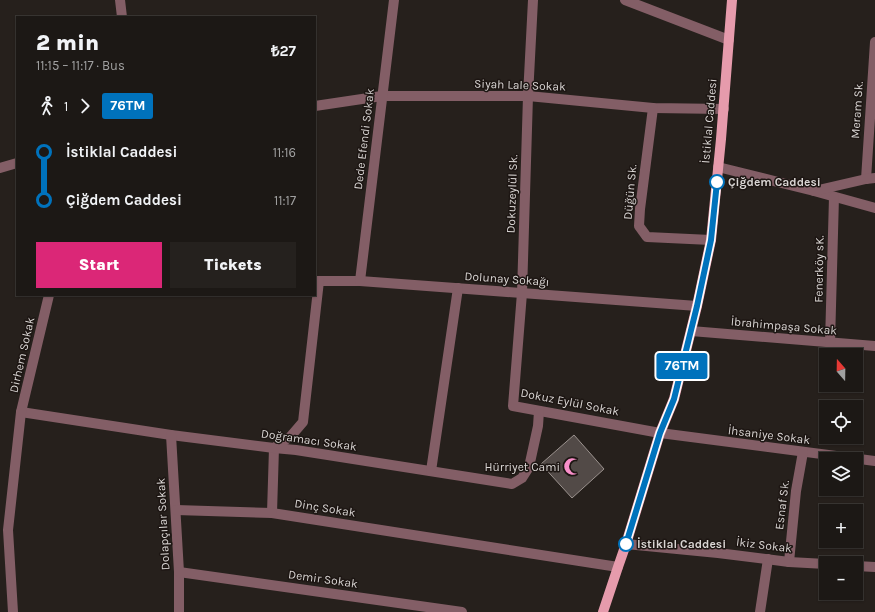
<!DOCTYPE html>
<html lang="en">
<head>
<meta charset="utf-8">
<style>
  :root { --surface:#1c1815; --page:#25211e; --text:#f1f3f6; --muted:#a0a0a0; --line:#3a3734; --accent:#db2777 }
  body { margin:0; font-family:Karla,sans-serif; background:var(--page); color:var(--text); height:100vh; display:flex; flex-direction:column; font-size:15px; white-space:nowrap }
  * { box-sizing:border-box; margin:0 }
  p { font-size:13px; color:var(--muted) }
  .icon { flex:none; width:22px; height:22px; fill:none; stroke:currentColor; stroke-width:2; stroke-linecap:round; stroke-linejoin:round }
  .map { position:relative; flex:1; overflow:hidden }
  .sheet { position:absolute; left:16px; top:16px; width:300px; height:280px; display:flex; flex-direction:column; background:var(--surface); border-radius:0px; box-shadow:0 1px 3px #0004,0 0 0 1px var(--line) }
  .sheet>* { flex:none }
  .badge { padding:0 8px; border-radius:3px; font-size:14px; line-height:26px }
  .needle { width:26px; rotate:340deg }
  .fabs { position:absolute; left:819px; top:348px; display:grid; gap:8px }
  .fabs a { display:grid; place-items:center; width:44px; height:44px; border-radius:0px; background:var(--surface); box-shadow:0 1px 3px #0004,0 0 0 1px var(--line); font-size:20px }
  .map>.badge { position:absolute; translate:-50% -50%; box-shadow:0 0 0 2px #fff }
  .legs { display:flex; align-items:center; gap:6px; height:44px; padding:0 20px; font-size:13px }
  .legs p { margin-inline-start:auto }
  .head { display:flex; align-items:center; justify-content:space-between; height:68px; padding:0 20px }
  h1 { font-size:22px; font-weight:800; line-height:30px }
  .action { display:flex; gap:8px; margin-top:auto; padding:8px 20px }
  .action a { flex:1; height:46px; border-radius:0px; background:var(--accent); color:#fff; font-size:16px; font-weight:800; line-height:46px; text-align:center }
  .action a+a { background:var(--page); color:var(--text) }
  ul { padding:0 20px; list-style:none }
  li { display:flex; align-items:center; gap:14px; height:48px; font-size:15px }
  li i { display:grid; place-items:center; width:6px; height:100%; margin:0 5px; background:currentColor }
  li i::after { content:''; width:10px; height:10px; margin:-5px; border:3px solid; border-radius:50%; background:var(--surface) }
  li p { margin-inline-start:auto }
  li:first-child i { background:linear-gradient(#0000 50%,currentColor 0) }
  li:last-child i { background:linear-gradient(currentColor 50%,#0000 0) }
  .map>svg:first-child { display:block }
  .building { fill:#524a47; stroke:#9b928e }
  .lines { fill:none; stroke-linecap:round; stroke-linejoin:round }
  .minor { stroke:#835e66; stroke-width:10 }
  .major { stroke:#e69bac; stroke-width:10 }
  .line-1-casing { stroke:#fff; stroke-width:9 }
  .line-1 { stroke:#0072bc; stroke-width:6 }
  .stop-1-dot { fill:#fff; stroke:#0072bc; stroke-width:2 }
  .labels { text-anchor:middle; stroke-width:3; stroke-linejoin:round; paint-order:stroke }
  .street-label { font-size:12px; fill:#d9d5d3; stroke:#1d1613 }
  .stop-label { font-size:12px; font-weight:bold; fill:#d9d5d3; stroke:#1d1613; text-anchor:start }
  .poi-label { font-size:12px; fill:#d9d5d3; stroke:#1d1613; text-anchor:end }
</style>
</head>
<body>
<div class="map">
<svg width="875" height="612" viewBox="0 0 875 612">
  <rect width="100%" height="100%" fill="#26201c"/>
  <path class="building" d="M574,435L604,469L572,498L541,464Z"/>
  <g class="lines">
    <g class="minor">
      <path d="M120,0L122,17"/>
      <path d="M533,0L528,96L522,293L513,406L660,433L875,461"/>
      <path d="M625,0L729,40"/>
      <path d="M315,106L382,96H528L653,108L724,109"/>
      <path d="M653,108L640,209L639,226L647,237L711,240"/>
      <path d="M718,167L814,191L875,208"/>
      <path d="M0,168L17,163"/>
      <path d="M866,179L875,42"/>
      <path d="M814,191L866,179L875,178"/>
      <path d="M315,281H360L697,306"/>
      <path d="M319,281L303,422L291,436L274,448L272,513L618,567"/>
      <path d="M360,281L394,0"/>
      <path d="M691,331L875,346"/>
      <path d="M830,343L834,197"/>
      <path d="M21,412L171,435L274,448L296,450L512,484L522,478L529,467L538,426L539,411"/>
      <path d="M171,435L179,572V612"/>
      <path d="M431,471L458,288"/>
      <path d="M176,510L272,513"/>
      <path d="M626,544L718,553L789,562L826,564"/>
      <path d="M789,562L796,491L803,452"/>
      <path d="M856,566L875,567"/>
      <path d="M179,572L462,612"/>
      <path d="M13,612L8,530L21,412L49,295"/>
      <path d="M760,612L768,559"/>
    </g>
    <path class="major" d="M603,612L618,567L626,544L660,433L674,399L697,306L711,240L721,139L732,0"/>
  </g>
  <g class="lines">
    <defs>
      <path id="line-1" d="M626,544L660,433L674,399L697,306L711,240L717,182"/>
    </defs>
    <use href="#line-1" class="line-1-casing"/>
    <use href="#line-1" class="line-1"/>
  </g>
  <defs>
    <symbol id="mosque-bare" viewBox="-9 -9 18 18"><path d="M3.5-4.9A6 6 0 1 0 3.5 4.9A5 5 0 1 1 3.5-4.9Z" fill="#f98fca" stroke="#1d1613" stroke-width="2.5" paint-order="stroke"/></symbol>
  </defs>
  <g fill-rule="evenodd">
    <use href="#mosque-bare" x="560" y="454" width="25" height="25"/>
  </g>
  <g class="stop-1-dot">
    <circle cx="717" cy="182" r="7"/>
    <circle cx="626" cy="544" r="7"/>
  </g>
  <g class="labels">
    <g class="street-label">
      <text transform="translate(520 85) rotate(2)" y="4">Siyah Lale Sokak</text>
      <text transform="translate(857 110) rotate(-86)" y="4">Meram Sk.</text>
      <text transform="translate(709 121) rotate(-85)" y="4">İstiklal Caddesi</text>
      <text transform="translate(364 139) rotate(-83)" y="4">Dede Efendi Sokak</text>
      <text transform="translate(630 192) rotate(-85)" y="4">Düğün Sk.</text>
      <text transform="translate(512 194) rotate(-88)" y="4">Dokuzeylül Sk.</text>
      <text transform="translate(819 269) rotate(-89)" y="4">Fenerköy sK.</text>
      <text transform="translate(507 279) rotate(4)" y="4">Dolunay Sokağı</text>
      <text transform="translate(784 326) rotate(5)" y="4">İbrahimpaşa Sokak</text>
      <text transform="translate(22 355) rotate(-77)" y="4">Dirhem Sokak</text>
      <text transform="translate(570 402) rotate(11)" y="4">Dokuz Eylül Sokak</text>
      <text transform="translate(769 435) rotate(7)" y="4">İhsaniye Sokak</text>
      <text transform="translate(309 440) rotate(8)" y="4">Doğramacı Sokak</text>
      <text transform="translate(782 505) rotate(-83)" y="4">Esnaf Sk.</text>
      <text transform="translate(325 508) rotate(9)" y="4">Dinç Sokak</text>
      <text transform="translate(163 524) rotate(-93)" y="4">Dolapçılar Sokak</text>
      <text transform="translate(764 545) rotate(7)" y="4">İkiz Sokak</text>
      <text transform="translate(323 579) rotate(8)" y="4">Demir Sokak</text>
    </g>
    <g class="stop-label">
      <text x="728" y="186">Çiğdem Caddesi</text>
      <text x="637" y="548">İstiklal Caddesi</text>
    </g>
    <g class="poi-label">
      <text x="560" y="471">Hürriyet Cami</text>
    </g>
  </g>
</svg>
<div class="fabs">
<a><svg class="needle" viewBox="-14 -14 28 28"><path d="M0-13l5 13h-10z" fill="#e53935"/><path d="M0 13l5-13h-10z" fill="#a0a0a0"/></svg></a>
<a><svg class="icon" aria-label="locate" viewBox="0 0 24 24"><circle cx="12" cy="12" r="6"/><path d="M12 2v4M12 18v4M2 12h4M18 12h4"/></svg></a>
<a><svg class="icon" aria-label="layers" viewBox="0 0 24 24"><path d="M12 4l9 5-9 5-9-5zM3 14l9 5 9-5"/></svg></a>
<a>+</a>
<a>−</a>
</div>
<b class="badge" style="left:682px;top:366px;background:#0072bc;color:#fff">76TM</b>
<section class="sheet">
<div class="head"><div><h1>2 min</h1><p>11:15 – 11:17 · Bus</p></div><b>₺27</b></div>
<div class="legs"><svg class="icon" aria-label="walk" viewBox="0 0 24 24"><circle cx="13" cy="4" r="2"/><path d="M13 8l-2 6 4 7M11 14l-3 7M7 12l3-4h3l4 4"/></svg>1<svg class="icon" aria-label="forward" viewBox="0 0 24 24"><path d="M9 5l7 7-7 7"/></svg><b class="badge" style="background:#0072bc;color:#fff">76TM</b></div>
<ul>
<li><i style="color:#0072bc"></i><b>İstiklal Caddesi</b><p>11:16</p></li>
<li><i style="color:#0072bc"></i><b>Çiğdem Caddesi</b><p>11:17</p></li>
</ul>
<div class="action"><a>Start</a><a>Tickets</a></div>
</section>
</div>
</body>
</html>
